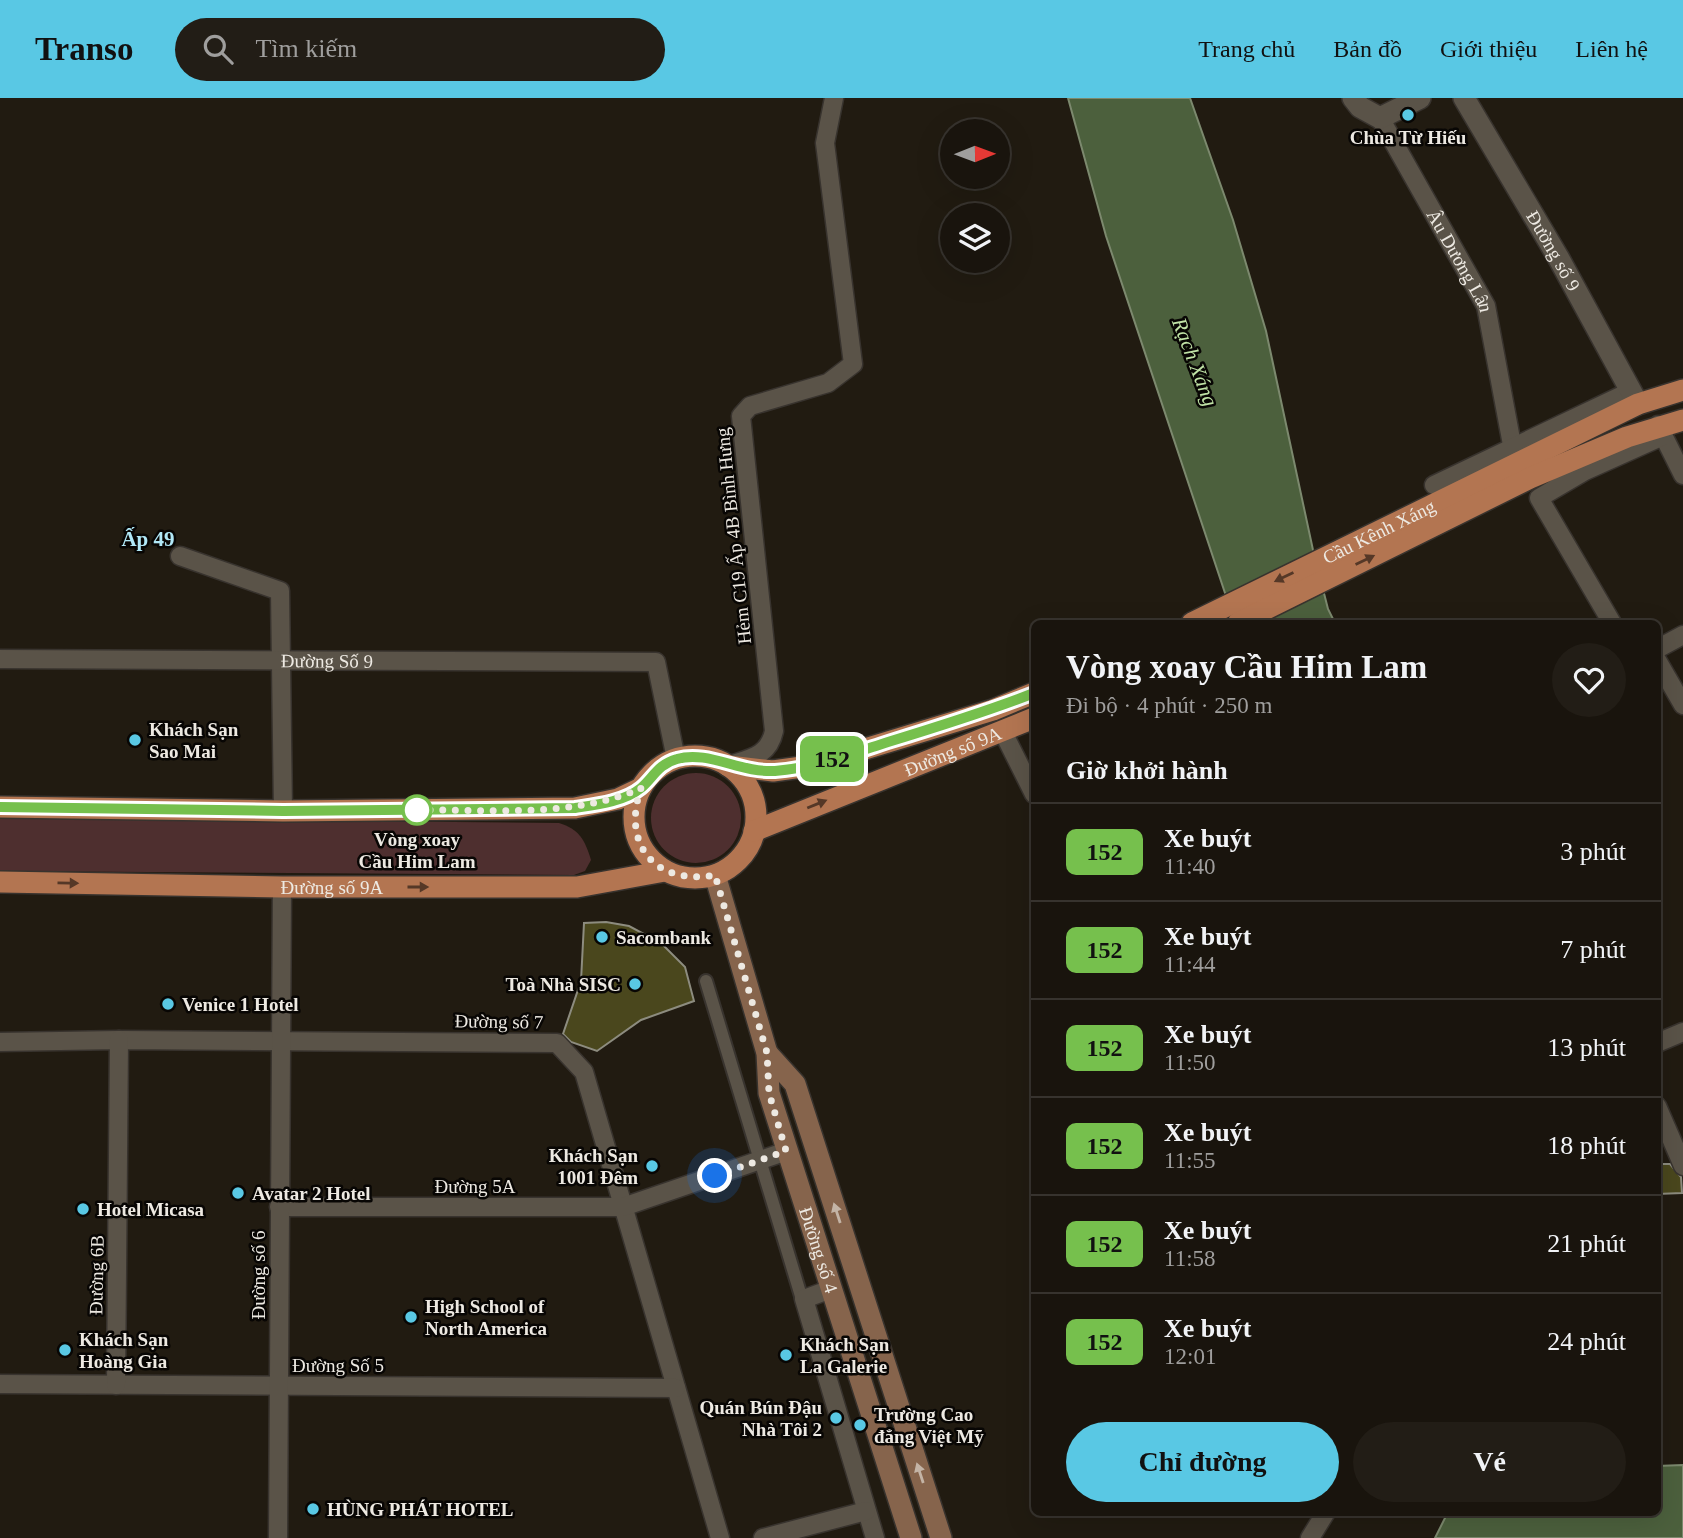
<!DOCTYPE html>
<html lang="vi">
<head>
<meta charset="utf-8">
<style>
  :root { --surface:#19140d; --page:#221d16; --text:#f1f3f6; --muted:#9f9e9d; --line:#37332e; --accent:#59c8e4 }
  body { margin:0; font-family:Georgia,serif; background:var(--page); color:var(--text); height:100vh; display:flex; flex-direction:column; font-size:26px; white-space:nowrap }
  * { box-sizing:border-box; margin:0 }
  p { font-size:23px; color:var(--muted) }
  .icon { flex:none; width:38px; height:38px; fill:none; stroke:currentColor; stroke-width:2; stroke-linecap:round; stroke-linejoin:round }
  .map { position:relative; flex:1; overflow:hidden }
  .details { position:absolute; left:1031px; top:522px; width:630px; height:896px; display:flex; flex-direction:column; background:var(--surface); border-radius:10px; box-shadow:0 7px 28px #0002,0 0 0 2px var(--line) }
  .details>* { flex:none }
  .badge { padding:0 14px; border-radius:10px; font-size:24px; line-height:46px }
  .needle { width:46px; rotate:89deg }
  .controls { position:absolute; left:940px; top:21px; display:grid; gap:14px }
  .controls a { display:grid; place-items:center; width:70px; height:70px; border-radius:50%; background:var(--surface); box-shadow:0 7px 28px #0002,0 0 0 2px var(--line); font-size:35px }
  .you { position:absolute; width:35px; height:35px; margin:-18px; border:5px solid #fff; border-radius:50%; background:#1a73e8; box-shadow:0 0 0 10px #1a73e833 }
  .map>.badge { position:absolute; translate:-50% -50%; box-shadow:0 0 0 4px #fff }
  h2 { padding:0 35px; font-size:26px; line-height:63px }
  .round { display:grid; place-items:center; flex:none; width:74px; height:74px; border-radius:37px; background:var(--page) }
  .headline { display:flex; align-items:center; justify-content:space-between; height:119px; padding:0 35px }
  h1 { font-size:33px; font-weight:700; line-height:52px }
  .primary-button { display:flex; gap:14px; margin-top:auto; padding:14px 35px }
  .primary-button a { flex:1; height:80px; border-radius:42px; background:var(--accent); color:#111; font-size:28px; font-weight:700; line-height:80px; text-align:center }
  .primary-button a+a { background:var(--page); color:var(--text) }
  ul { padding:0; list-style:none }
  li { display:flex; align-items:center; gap:21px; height:98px; padding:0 35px; border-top:2px solid var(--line) }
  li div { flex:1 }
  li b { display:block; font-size:26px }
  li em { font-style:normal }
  li .badge { min-width:77px; font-weight:700; text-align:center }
  header { display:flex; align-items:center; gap:42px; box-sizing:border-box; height:98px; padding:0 35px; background:var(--accent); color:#111 }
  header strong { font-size:33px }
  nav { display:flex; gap:38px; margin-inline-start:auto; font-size:24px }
  .search { width:490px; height:63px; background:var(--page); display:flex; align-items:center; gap:18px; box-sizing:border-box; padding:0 24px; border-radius:38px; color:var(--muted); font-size:26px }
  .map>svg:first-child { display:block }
  .green { fill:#4e2f2f }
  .water { fill:#4c603d; stroke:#7c896e; stroke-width:2 }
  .building { fill:#4a471d; stroke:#8d8c7f; stroke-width:2 }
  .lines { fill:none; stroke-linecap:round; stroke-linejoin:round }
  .pedestrian-casing { stroke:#38332e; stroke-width:16 }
  .minor-casing { stroke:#38332e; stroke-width:21 }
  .tertiary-casing { stroke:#38332e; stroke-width:24 }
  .secondary-casing { stroke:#38332e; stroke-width:24 }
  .primary-casing { stroke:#38332e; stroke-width:24 }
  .pedestrian { stroke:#5a5348; stroke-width:12 }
  .minor { stroke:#5a5348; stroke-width:18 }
  .tertiary { stroke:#5a5348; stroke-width:21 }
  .secondary { stroke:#86644c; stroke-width:21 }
  .primary { stroke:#b37551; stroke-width:21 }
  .oneway { fill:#553827 }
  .oneway2 { fill:#c4b4a6 }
  .line-casing { stroke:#fff; stroke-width:16 }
  .line { stroke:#76c04d; stroke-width:10 }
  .walk { stroke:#ede9e2; stroke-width:7; stroke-dasharray:0 12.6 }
  .poi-dot { fill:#59c8e4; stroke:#080604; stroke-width:2.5 }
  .stop-dot { fill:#fff; stroke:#76c04d; stroke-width:3.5 }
  .labels { text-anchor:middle; stroke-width:5; stroke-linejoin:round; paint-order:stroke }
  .poi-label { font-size:19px; font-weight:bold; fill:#ede9e2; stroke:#080604; text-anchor:start }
  .street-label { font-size:19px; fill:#ede9e2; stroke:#080604 }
  .stop-label { font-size:19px; font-weight:bold; fill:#ede9e2; stroke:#080604 }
  .water-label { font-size:21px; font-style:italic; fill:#c1e4a7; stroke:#080604 }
  .neighbourhood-label { font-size:21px; font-weight:bold; fill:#b1e8f7; stroke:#080604 }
</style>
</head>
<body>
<header>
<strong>Transo</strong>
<div class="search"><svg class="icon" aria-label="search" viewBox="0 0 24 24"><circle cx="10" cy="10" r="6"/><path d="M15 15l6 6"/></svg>Tìm kiếm</div>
<nav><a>Trang chủ</a><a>Bản đồ</a><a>Giới thiệu</a><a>Liên hệ</a></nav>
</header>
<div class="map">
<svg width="1683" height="1440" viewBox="0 0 1683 1440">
  <rect width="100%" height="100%" fill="#211b11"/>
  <g class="green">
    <circle cx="696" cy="720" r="45"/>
    <path d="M0,720L559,725C579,731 585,742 591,762L585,773L574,777L0,773Z"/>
  </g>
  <g class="water">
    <path d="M1068,0H1190L1233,122L1266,233L1313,452L1328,511L1335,525H1235L1106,138Z"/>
    <path d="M1683,1367V1440H1435L1448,1414H1657V1368Z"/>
  </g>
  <g class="building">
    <path d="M606,824L629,828L661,845L685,869L694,903L641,922L597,953L571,944L563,936L581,883L584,825Z"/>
    <path d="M1657,1066H1670L1681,1079L1682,1095L1657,1096Z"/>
  </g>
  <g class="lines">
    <defs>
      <path id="pedestrian" d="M706,883L804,1208"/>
      <g id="minor">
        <path id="s1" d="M1380,20L1486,208L1513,352"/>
        <path d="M1658,327L1683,377"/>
        <path d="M1434,387L1631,293"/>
        <path d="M180,458L280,493L283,713"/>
        <path d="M1612,525L1539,400L1585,373L1663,338"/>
        <path d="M1657,551L1683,537"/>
        <path id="s2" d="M0,561L656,564L676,661"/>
        <path d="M1657,562L1683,607"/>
        <path d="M1003,634L1034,696"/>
        <path d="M730,667C752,660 769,657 774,633L741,318L750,308L828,285L853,266L825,45L834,0"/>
        <path d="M0,944L119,942L557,945L584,974L720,1440"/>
        <path d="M1657,945L1683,934"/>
        <path d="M1657,1008L1683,1068"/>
        <path d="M279,1109H623L787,1053"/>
        <path d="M831,1191L804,1201L875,1440"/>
        <path d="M0,1286L676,1290"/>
        <path d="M116,1287L119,942"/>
        <path d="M278,1440L282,789"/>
        <path d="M763,1440L866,1413"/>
        <path d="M1310,1440L1326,1414"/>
      </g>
      <g id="tertiary">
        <path d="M1353,0L1360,9L1380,20L1420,0"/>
        <path id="s3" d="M1464,0L1558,159L1638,306"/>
      </g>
      <g id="secondary">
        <path id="s4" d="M715,777L767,955L769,995L911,1440"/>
        <path d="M767,955L795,986L941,1440"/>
      </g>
      <g id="primary">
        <path id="s5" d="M1192,525L1638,306L1683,292"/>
        <path d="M1238,525L1530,380L1627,339L1683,322"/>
        <circle cx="695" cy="719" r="61"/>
        <path d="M728,668L773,673L809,668L993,612L1034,595"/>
        <path d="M0,709L283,713L575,710L618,701L641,690"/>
        <path id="s6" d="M754,733L1034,620"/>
        <path id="s7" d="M0,784L282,789H577L665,773"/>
      </g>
    </defs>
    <use href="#pedestrian" class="pedestrian-casing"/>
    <use href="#minor" class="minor-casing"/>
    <use href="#tertiary" class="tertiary-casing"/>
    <use href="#secondary" class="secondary-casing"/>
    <use href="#primary" class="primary-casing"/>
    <use href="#pedestrian" class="pedestrian"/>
    <use href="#minor" class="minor"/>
    <use href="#tertiary" class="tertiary"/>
    <use href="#secondary" class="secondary"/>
    <use href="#primary" class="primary"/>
  </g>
  <defs><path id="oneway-solid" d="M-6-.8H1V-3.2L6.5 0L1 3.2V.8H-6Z" transform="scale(1.75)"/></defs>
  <g class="oneway">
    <use href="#oneway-solid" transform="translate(1365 462) rotate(-26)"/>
    <use href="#oneway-solid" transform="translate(1284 479) rotate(154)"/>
    <use href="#oneway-solid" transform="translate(817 706) rotate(-22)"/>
    <use href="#oneway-solid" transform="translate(68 785) rotate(1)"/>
    <use href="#oneway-solid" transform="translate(418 789)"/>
  </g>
  <g class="oneway2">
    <use href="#oneway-solid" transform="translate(837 1115) rotate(-108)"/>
    <use href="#oneway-solid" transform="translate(920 1375) rotate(-108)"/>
  </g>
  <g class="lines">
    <defs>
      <path id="line" d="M0,709L283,713L575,710C595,707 624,704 641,690C653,680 658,666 677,661C708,652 740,675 775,673C814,670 851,656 888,644C937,629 986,614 1034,595"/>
    </defs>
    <use href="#line" class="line-casing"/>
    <use href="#line" class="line"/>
    <path class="walk" d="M417,712H411C485,711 573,721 641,690C621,747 656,788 715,777L767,955L769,995L786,1053L715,1078"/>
  </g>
  <g class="poi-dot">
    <circle cx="1408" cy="17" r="7"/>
    <circle cx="135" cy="642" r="7"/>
    <circle cx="602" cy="839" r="7"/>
    <circle cx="635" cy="886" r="7"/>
    <circle cx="168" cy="906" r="7"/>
    <circle cx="652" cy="1068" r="7"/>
    <circle cx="238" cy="1095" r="7"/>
    <circle cx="83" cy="1111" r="7"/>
    <circle cx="411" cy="1219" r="7"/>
    <circle cx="65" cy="1252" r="7"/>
    <circle cx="786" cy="1257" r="7"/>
    <circle cx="836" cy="1320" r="7"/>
    <circle cx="860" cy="1327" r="7"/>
    <circle cx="313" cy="1411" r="7"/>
  </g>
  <circle class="stop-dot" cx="417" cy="712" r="14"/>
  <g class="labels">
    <g class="poi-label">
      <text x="1408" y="46" text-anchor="middle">Chùa Từ Hiếu</text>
      <text x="149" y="638">Khách Sạn<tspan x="149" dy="22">Sao Mai</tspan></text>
      <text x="616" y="846">Sacombank</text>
      <text x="621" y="893" text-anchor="end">Toà Nhà SISC</text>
      <text x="182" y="913">Venice 1 Hotel</text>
      <text x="638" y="1064" text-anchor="end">Khách Sạn<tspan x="638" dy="22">1001 Đêm</tspan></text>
      <text x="252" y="1102">Avatar 2 Hotel</text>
      <text x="97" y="1118">Hotel Micasa</text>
      <text x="425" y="1215">High School of<tspan x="425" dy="22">North America</tspan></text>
      <text x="79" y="1248">Khách Sạn<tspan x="79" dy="22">Hoàng Gia</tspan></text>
      <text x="800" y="1253">Khách Sạn<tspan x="800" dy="22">La Galerie</tspan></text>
      <text x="822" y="1316" text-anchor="end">Quán Bún Đậu<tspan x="822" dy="22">Nhà Tôi 2</tspan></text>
      <text x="874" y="1323">Trường Cao<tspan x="874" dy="22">đẳng Việt Mỹ</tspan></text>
      <text x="327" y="1418">HÙNG PHÁT HOTEL</text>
    </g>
    <g class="street-label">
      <text dy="7" stroke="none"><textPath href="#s3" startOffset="177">Đường số 9</textPath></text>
      <text dy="7" stroke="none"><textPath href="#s1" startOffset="164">Âu Dương Lân</textPath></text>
      <text dy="7" stroke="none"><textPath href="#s5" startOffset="208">Cầu Kênh Xáng</textPath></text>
      <text transform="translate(733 438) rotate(-96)" y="7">Hẻm C19 Ấp 4B Bình Hưng</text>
      <text dy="7" stroke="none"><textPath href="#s2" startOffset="327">Đường Số 9</textPath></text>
      <text dy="7" stroke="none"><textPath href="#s6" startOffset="214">Đường số 9A</textPath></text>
      <text dy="7" stroke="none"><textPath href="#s7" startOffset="332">Đường số 9A</textPath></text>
      <text transform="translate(499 923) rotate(1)" y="7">Đường số 7</text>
      <text x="475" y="1095">Đường 5A</text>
      <text dy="7" stroke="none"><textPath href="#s4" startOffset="390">Đường số 4</textPath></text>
      <text transform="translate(96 1177) rotate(-89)" y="7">Đường 6B</text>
      <text transform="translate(258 1177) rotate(-90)" y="7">Đường số 6</text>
      <text x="338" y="1274">Đường Số 5</text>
    </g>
    <g class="stop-label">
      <text x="417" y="748">Vòng xoay<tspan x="417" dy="22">Cầu Him Lam</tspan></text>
    </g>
    <g class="water-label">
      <text transform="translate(1195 264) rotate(69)" y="7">Rạch Xáng</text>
    </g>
    <g class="neighbourhood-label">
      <text x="148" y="448">Ấp 49</text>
    </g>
  </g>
</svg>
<div class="controls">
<a><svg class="needle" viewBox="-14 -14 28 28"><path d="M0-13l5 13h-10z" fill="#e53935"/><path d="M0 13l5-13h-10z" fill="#9f9e9d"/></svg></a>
<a><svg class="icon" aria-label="layers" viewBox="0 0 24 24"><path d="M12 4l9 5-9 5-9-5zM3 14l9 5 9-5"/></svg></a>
</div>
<div class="you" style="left:715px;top:1078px"></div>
<b class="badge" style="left:832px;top:661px;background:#76c04d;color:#111">152</b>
<section class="details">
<div class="headline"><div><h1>Vòng xoay Cầu Him Lam</h1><p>Đi bộ · 4 phút · 250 m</p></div><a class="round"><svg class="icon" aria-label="heart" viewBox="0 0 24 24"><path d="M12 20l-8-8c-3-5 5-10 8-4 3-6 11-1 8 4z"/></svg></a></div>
<h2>Giờ khởi hành</h2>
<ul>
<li><span class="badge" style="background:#76c04d;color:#111">152</span><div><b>Xe buýt</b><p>11:40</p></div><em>3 phút</em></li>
<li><span class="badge" style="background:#76c04d;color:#111">152</span><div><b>Xe buýt</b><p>11:44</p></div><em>7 phút</em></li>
<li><span class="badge" style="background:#76c04d;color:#111">152</span><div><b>Xe buýt</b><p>11:50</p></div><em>13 phút</em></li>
<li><span class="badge" style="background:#76c04d;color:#111">152</span><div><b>Xe buýt</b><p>11:55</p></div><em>18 phút</em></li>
<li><span class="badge" style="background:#76c04d;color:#111">152</span><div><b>Xe buýt</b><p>11:58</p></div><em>21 phút</em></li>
<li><span class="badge" style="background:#76c04d;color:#111">152</span><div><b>Xe buýt</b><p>12:01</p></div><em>24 phút</em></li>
</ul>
<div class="primary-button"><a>Chỉ đường</a><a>Vé</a></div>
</section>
</div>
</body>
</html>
